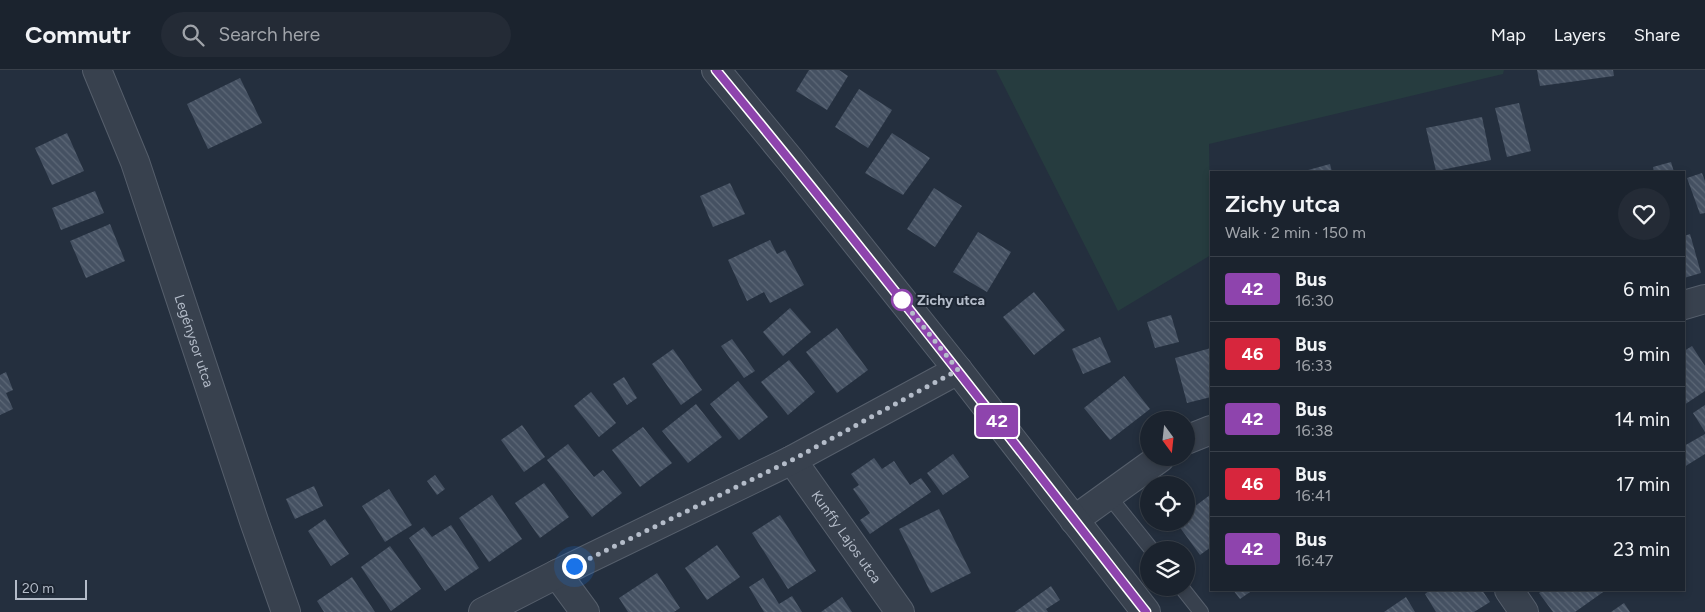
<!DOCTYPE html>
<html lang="en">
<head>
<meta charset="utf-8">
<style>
  :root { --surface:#1b232e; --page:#242b36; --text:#f1f3f6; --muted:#a0a4aa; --line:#39404a }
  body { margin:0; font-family:Figtree,sans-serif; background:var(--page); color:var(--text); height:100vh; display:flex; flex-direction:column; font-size:19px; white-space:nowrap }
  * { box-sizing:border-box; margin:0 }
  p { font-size:16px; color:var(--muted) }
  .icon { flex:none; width:28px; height:28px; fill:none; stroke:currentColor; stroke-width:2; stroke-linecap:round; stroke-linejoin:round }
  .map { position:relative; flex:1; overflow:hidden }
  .sheet { position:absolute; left:1210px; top:101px; width:475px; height:420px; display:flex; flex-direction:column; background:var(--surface); border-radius:0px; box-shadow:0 2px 8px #0003,0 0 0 1px var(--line) }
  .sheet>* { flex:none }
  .badge { padding:0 10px; border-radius:4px; font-size:18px; line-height:32px }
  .needle { width:32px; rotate:165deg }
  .controls { position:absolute; left:1140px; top:341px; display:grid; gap:10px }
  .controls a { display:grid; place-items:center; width:55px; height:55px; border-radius:50%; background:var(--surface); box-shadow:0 2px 8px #0003,0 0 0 1px var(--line); font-size:25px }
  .scale { position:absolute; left:15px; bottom:12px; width:72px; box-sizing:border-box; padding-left:5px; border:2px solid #b4bcc9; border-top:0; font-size:14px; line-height:18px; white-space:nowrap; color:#b4bcc9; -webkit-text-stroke:4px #1d2633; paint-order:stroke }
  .you { position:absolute; width:25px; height:25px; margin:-12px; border:4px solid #fff; border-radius:50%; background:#1a73e8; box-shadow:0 0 0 8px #1a73e833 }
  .map>.badge { position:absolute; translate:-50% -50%; box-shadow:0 0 0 2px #fff }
  .round { display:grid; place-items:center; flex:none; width:52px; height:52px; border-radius:26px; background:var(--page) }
  .headline { display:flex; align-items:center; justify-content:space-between; height:85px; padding:0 15px }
  h1 { font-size:24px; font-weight:600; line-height:38px }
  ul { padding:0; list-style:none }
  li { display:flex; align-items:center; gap:15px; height:65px; padding:0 15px; border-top:1px solid var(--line) }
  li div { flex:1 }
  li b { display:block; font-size:19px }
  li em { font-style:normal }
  li .badge { min-width:55px; font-weight:700; text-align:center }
  header { display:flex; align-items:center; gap:30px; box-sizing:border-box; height:70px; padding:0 25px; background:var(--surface); border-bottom:1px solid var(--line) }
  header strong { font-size:24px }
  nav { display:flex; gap:28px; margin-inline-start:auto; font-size:18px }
  .search { width:350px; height:45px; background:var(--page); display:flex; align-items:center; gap:12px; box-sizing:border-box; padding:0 18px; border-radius:28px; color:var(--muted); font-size:19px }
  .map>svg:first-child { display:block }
  .green { fill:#263c3f }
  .building { fill:url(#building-back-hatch) }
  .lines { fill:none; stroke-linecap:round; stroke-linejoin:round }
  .service-casing { stroke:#565f6c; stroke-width:16 }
  .minor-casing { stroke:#565f6c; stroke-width:30 }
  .tertiary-casing { stroke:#565f6c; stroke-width:30 }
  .service { stroke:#38414e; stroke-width:14 }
  .minor { stroke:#38414e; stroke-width:28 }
  .tertiary { stroke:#38414e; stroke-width:28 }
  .line-casing { stroke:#fff; stroke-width:11 }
  .line { stroke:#8e44ad; stroke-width:8 }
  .walk { stroke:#b4bcc9; stroke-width:5; stroke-dasharray:0 9 }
  .stop-dot { fill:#fff; stroke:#8e44ad; stroke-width:2.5 }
  .labels { text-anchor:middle; stroke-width:4; stroke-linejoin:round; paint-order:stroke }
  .stop-label { font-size:14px; font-weight:bold; fill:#b4bcc9; stroke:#1d2633; text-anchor:start }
  .street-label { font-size:14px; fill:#b4bcc9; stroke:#1d2633 }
</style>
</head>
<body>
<header>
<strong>Commutr</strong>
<div class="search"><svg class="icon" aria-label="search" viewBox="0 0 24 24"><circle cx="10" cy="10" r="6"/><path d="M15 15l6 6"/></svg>Search here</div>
<nav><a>Map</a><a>Layers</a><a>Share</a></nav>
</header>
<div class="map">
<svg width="1705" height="542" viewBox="0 0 1705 542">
  <defs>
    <pattern id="building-back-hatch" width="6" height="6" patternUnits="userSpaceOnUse" patternTransform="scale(1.25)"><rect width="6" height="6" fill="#455162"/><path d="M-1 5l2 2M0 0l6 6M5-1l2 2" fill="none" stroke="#5d6877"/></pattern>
  </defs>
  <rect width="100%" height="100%" fill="#242f3e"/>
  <path class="green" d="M996,0H1504L1503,4L1209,74L1211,185L1118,241Z"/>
  <g class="building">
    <path d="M809,0H839L848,6L827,40L796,21Z"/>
    <path d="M1537,0H1613L1614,6L1540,16Z"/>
    <path d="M240,8L262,53L208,79L187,34Z"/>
    <path d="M859,19L892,40L868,78L835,57Z"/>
    <path d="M1519,33L1531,81L1507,87L1495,38Z"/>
    <path d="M1482,47L1491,90L1436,101L1426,58Z"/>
    <path d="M67,63L84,101L52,115L35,78Z"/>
    <path d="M892,63L930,88L903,125L865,103Z"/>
    <path d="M1671,92L1674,102H1654L1653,97Z"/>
    <path d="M1330,94L1332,102H1301Z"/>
    <path d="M1702,103L1705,111V143L1700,144L1687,108Z"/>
    <path d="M730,113L745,144L713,157L700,126Z"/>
    <path d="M934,118L962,136L935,177L907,159Z"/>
    <path d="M95,121L104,143L61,160L52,138Z"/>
    <path d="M110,154L125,191L86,208L70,171Z"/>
    <path d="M978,162L1011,182L987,222L953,202Z"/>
    <path d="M1690,164L1701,203L1684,208V166Z"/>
    <path d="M770,170L777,184L785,180L804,215L770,233L764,222L747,231L728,190Z"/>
    <path d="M1034,222L1065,260L1034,285L1003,247Z"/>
    <path d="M790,238L811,262L783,286L763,262Z"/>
    <path d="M1171,245L1179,272L1155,278L1147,252Z"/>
    <path d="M837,258L868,300L837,323L806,282Z"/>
    <path d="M1100,267L1111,292L1083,304L1072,279Z"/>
    <path d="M732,269L755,301L744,308L721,276Z"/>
    <path d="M1692,276L1705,296V321L1684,335V281Z"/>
    <path d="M1211,278V327L1187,333L1175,288Z"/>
    <path d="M673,279L702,320L681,335L652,294Z"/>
    <path d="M789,290L815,322L788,345L761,312Z"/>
    <path d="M6,302L13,320L6,323L13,339L0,345V305Z"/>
    <path d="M1124,306L1150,339L1110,370L1084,338Z"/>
    <path d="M624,307L637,328L627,335L613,314Z"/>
    <path d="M738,311L768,347L739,370L710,334Z"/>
    <path d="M591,322L616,353L599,367L574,336Z"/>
    <path d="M696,334L722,367L688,393L662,361Z"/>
    <path d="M1705,335V362L1693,343Z"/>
    <path d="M522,355L545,387L524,402L501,370Z"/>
    <path d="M643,357L672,393L640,417L612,380Z"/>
    <path d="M1705,364V384L1684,397V376Z"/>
    <path d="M568,374L594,407L603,400L622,423L592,447L547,390Z"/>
    <path d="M953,384L969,407L943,425L927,403Z"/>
    <path d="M874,388L882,399L894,391L910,415L921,408L931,422L870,464L860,450L870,443L853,419L859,415L851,404Z"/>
    <path d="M435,405L445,419L437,425L427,411Z"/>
    <path d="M544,413L569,447L540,468L515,433Z"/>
    <path d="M314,416L323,436L295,449L286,429Z"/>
    <path d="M389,419L412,455L385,472L362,436Z"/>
    <path d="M492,425L522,469L489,492L459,448Z"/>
    <path d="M1210,425L1211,427V477L1200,485L1176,452H1186V443Z"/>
    <path d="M939,439L971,503L931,523L899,459Z"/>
    <path d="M780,445L816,501L788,519L752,463Z"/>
    <path d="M325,449L349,484L331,496L308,461Z"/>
    <path d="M451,455L479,498L445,521L409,468L424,457L432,467Z"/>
    <path d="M717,475L740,507L707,530L685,498Z"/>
    <path d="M390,476L421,519L391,541L361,497Z"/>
    <path d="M657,503L680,538L674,542H628L619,528Z"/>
    <path d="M352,507L375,542H324L317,531Z"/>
    <path d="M763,508L779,534L792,526L802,542H764L749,517Z"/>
    <path d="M1051,516L1060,530L1046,539L1048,542H1015Z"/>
    <path d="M1233,520H1253L1240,529Z"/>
    <path d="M1430,520H1482L1490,532L1474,542H1436L1425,524Z"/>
    <path d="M1543,520H1606L1575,542H1553L1539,523Z"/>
    <path d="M842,527L852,542H821Z"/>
    <path d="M1406,527L1415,542H1384Z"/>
    <path d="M1624,533L1630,542H1611Z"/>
  </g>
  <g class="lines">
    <defs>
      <g id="service">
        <path d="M1108,425L1152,480"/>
        <path d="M1182,518L1201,542"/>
      </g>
      <g id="minor">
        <path id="s1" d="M97,0L135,92L254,451L286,542"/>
        <path d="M1684,235L1705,229"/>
        <path d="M1186,370L1211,360"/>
        <path id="s2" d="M792,390L900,542"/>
        <path d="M1074,450L1160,388"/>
        <path d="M557,504L585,542"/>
        <path d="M1509,520L1524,542"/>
        <path d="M483,542L557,504L792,390L958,300"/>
      </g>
      <path id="tertiary" d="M716,0L791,91L958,300L1146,542"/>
    </defs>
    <use href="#service" class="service-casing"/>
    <use href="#minor" class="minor-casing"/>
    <use href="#tertiary" class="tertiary-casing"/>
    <use href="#service" class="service"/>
    <use href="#minor" class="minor"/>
    <use href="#tertiary" class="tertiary"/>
  </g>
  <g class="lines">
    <defs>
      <path id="line" d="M716,0C863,178 1004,360 1146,542"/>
    </defs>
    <use href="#line" class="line-casing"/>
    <use href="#line" class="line"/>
    <path class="walk" d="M574,496L792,390L958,300L898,225L902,230"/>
  </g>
  <circle class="stop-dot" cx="902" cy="230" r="10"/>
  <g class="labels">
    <g class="stop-label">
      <text x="917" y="235">Zichy utca</text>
    </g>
    <g class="street-label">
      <text dy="5" stroke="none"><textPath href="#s1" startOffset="288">Legénysor utca</textPath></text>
      <text dy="5" stroke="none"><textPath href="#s2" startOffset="94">Kunffy Lajos utca</textPath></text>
    </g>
  </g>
</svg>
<div class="controls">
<a><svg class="needle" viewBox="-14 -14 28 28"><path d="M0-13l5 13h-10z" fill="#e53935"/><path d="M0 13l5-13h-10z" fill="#a0a4aa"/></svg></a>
<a><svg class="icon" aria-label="locate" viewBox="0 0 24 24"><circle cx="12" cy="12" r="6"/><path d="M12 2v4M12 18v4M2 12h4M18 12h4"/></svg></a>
<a><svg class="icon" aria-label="layers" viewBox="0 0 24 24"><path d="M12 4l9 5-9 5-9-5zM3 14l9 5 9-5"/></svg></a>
</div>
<div class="scale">20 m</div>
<div class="you" style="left:574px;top:496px"></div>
<b class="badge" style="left:997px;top:351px;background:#8e44ad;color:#fff">42</b>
<section class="sheet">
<div class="headline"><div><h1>Zichy utca</h1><p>Walk · 2 min · 150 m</p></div><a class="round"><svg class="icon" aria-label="heart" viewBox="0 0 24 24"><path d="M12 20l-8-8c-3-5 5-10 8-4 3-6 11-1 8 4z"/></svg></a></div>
<ul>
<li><span class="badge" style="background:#8e44ad;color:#fff">42</span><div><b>Bus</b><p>16:30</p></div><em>6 min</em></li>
<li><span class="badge" style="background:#d7263d;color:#fff">46</span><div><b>Bus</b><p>16:33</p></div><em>9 min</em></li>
<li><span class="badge" style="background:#8e44ad;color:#fff">42</span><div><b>Bus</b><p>16:38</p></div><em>14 min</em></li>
<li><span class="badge" style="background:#d7263d;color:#fff">46</span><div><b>Bus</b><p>16:41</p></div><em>17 min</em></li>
<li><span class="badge" style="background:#8e44ad;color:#fff">42</span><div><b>Bus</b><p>16:47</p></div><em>23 min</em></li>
</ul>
</section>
</div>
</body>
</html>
